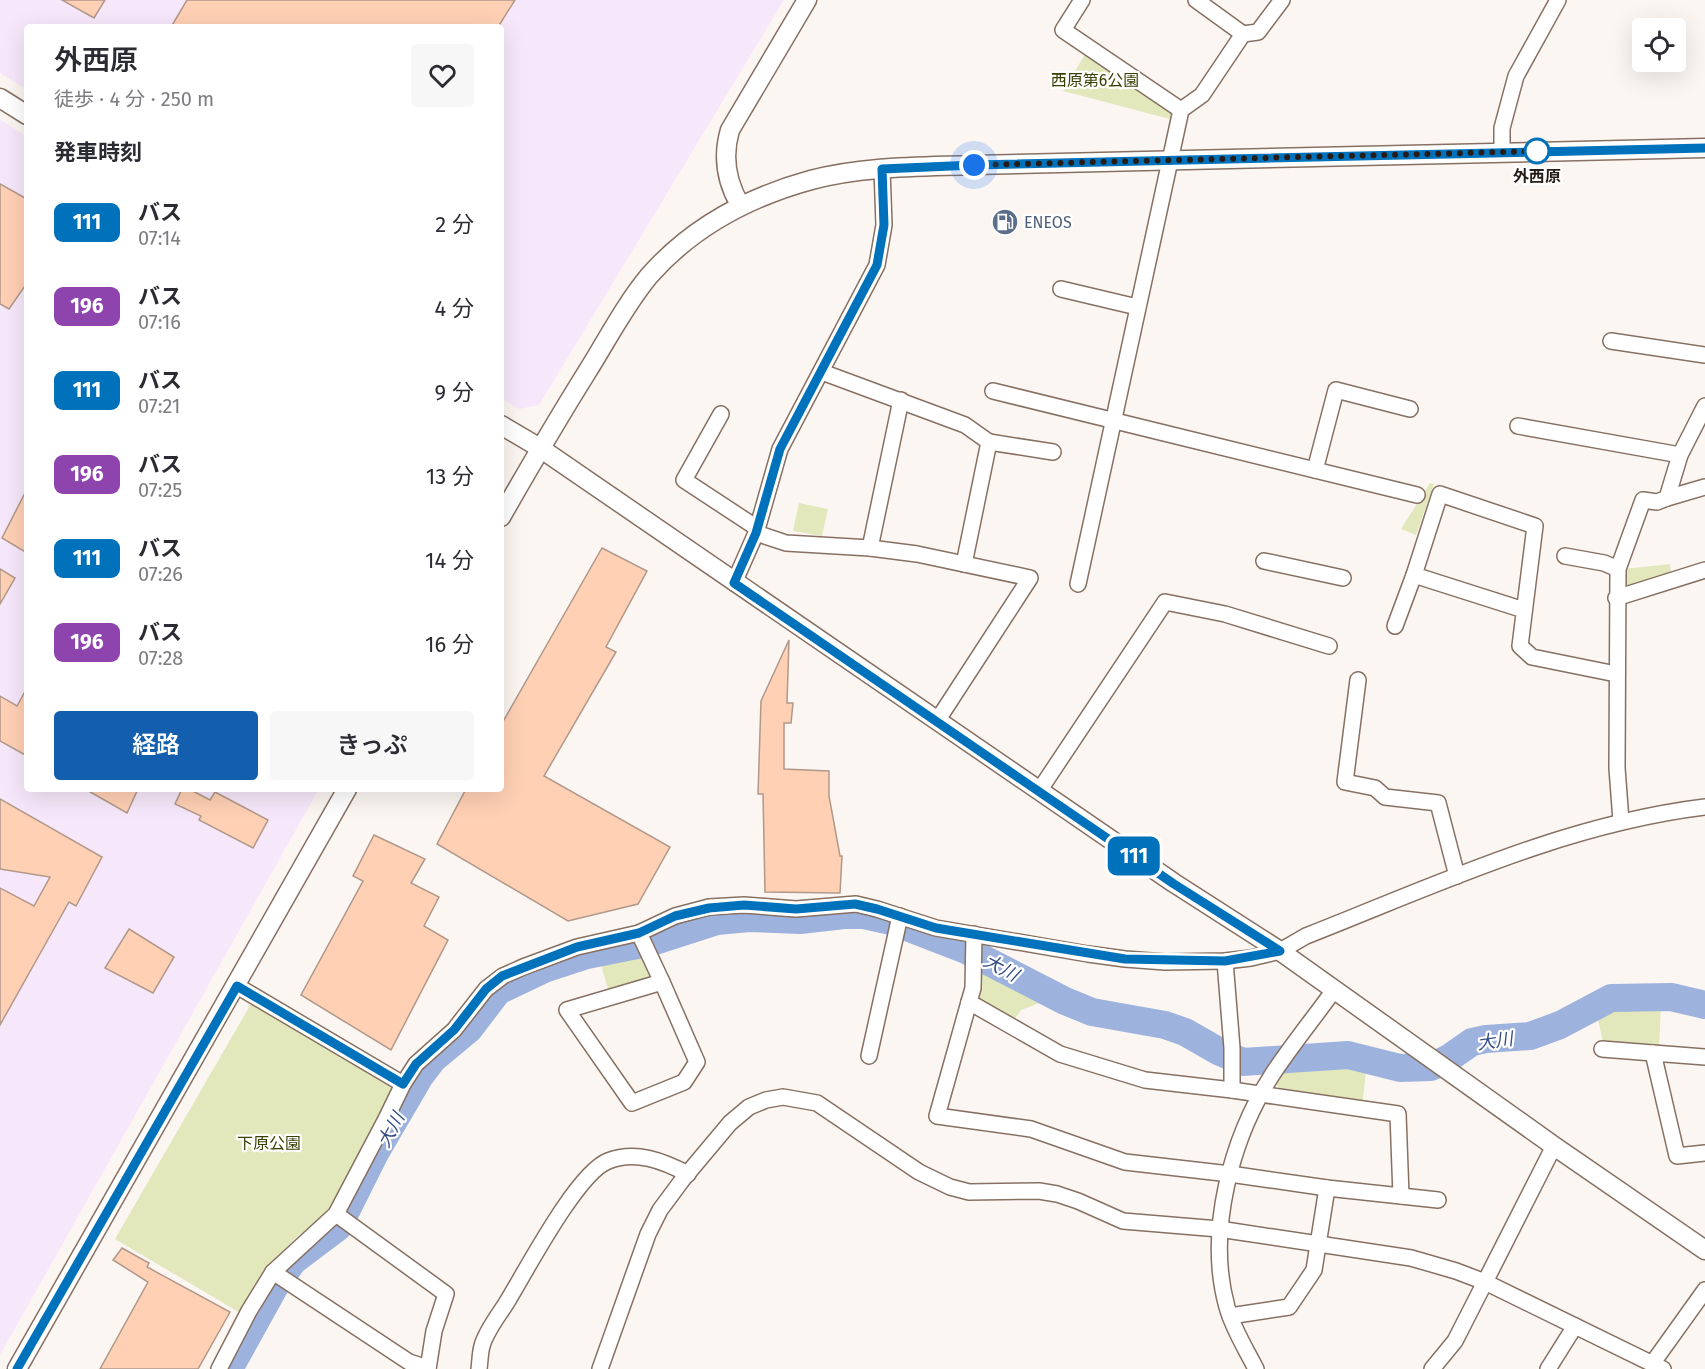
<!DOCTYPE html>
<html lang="ja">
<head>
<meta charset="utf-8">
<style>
  :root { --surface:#fff; --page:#f7f7f7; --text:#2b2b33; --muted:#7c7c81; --accent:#135ead }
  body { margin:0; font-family:"Fira Sans","Noto Sans JP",sans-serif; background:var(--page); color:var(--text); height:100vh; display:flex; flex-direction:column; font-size:22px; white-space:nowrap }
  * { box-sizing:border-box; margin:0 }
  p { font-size:20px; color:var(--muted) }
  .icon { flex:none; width:33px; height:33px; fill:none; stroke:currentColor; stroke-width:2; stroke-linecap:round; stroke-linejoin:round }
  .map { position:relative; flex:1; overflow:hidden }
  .details { position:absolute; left:24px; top:24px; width:480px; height:768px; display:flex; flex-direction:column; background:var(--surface); border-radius:6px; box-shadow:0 6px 24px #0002 }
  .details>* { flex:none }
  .badge { padding:0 12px; border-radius:9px; font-size:21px; line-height:39px }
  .buttons { position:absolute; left:1632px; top:18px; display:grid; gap:12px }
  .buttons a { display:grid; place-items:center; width:54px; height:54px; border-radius:6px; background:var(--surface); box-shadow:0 6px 24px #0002; font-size:30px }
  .you { position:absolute; width:30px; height:30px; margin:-15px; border:4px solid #fff; border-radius:50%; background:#1a73e8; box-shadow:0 0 0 9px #1a73e833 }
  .map>.badge { position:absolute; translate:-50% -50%; box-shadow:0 0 0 3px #fff }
  h2 { padding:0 30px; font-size:22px; line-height:54px }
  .round { display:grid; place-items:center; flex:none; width:63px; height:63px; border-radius:6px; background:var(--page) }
  .head { display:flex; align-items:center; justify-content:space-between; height:102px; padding:0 30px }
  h1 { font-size:28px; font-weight:600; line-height:45px }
  .cta { display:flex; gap:12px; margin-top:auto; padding:12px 30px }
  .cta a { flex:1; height:69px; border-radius:6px; background:var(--accent); color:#fff; font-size:24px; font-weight:600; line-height:69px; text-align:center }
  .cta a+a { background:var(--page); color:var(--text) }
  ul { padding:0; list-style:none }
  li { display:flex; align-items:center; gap:18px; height:84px; padding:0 30px }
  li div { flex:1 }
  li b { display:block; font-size:22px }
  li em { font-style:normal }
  li .badge { min-width:66px; font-weight:700; text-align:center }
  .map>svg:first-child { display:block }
  .industrial { fill:#f7e7fa }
  .green { fill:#e2e8bc }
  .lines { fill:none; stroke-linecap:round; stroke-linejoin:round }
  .river { stroke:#9db2dc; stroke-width:28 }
  .building { fill:#ffd0b4; stroke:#b0988a; stroke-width:1.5 }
  .minor-casing { stroke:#877062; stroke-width:18 }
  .tertiary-casing { stroke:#877062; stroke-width:21 }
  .minor { stroke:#fff; stroke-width:15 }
  .tertiary { stroke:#fff; stroke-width:18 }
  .line-casing { stroke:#fff; stroke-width:14 }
  .line { stroke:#0072bc; stroke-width:9 }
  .walk { stroke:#271d18; stroke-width:6; stroke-dasharray:0 10.8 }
  .stop-dot { fill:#fff; stroke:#0072bc; stroke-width:3 }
  .labels { text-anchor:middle; stroke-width:4.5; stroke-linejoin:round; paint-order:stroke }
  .park-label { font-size:16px; fill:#3b3f04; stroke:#fff }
  .stop-label { font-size:16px; font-weight:bold; fill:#271d18; stroke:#fff }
  .service-label { font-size:16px; fill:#4e5e75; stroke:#fff; text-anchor:start }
  .water-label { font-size:18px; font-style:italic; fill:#334c82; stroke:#fff }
</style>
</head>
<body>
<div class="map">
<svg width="1705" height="1369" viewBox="0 0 1705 1369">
  <rect width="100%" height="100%" fill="#fcf6f3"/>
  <g class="industrial">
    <path d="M0,0H784L539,405L519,409L501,398V27H27V90L0,73Z"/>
    <path d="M0,119L27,137V789H319L0,1355Z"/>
  </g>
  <g class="green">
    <path d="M1087,51L1172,108L1170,119L1063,91Z"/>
    <path d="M1430,483L1434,484L1416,535L1401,529Z"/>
    <path d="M799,503L828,509L822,536L793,531Z"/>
    <path d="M1670,564L1671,574L1621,589L1624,569Z"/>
    <path d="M644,946L655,972L650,984L610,995L599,959Z"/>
    <path d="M976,958L1052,998L1021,1010L1011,1024L972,1001Z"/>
    <path d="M252,1002L394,1087L342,1189L318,1223L299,1235L274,1260L242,1314L115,1239Z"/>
    <path d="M1661,1004L1659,1050L1603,1042L1596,1011L1610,1006Z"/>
    <path d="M1348,1058L1367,1062L1362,1107L1283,1095L1276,1084L1289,1062Z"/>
  </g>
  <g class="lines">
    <path class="river" d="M229,1369L275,1286L293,1261L338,1227L375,1153L420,1076L433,1059L469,1029L498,991L544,969L587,955L652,942L717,921L749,918L800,920L844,915H864L891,921L966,950L1065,1001L1092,1012L1165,1025L1185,1032L1220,1052L1243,1062L1348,1055L1400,1068L1431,1067L1449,1058L1472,1042L1486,1039L1530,1036L1560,1025L1611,998L1671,997L1705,1005"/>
  </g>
  <g class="building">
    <path d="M62,0H105L94,18Z"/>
    <path d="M187,0H515L498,27H171Z"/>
    <path d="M0,184L27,199V283L9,309L0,304Z"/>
    <path d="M27,489V553L2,538Z"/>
    <path d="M602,548L647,571L606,647L616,652L544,776L670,847L638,904L568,921L437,844L466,789H501V725Z"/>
    <path d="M0,569L15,578L0,604Z"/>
    <path d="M789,640L787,703H793L791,723H784V769L829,771V796L840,856H842L840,893L765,892L763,794H758L761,701Z"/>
    <path d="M27,688V756L0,741V696L17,706Z"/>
    <path d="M85,789H138L127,813Z"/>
    <path d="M182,789H189L210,800L215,792L268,820L253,848L199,820L201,816L175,804Z"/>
    <path d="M0,799L102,857L76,906L69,902L0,1025V888L34,906L50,877L0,869Z"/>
    <path d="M374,835L425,859L411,883L439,897L424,926L448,940L391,1050L301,995L363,881L353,876Z"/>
    <path d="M129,929L174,957L153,993L105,968Z"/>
    <path d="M122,1248L149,1263L147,1267L230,1312L198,1369H100L148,1282L113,1260Z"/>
  </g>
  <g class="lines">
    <defs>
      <g id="minor">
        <path d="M1082,0L1063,30L1181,110"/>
        <path d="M1196,0L1243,34"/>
        <path d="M1502,152V128L1516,76L1558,0"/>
        <path d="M1061,289L1137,307"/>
        <path d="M1611,341L1705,355"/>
        <path d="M822,372L965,425L989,442L964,564"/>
        <path d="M993,391L1417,495"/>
        <path d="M721,414L684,480L757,528"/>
        <path d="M1518,426L1680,455"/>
        <path d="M989,442L1053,452"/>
        <path d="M1315,470L1336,390L1410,409"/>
        <path d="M1667,498L1705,487"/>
        <path d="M756,533L786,543L870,548L917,554L1030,578L937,721"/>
        <path d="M870,548L901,400"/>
        <path d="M1565,556L1604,563L1618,569"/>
        <path d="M1264,561L1343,578"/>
        <path d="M734,583L756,533L780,449L877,265L884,225L882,169"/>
        <path d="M1078,584L1181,110L1202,95L1243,34L1258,32L1282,0"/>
        <path d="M1616,598L1705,570"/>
        <path d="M1524,610L1414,575L1440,494L1535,526L1520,646L1532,657L1616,674"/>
        <path d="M1395,626L1414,575"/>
        <path d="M1358,680L1345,782L1375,788L1385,797L1438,803L1457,876"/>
        <path d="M1039,791L1165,602L1225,614L1329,646"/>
        <path d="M1621,821L1617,768L1618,569L1643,500L1657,502L1667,498L1680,455L1705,406"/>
        <path d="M639,933L662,982"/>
        <path d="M974,934L973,988L969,1002L1060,1054L1145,1080L1232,1090L1398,1114L1401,1196"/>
        <path d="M1225,961L1232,1048V1090"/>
        <path d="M662,982L697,1062L684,1082L632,1103L567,1010Z"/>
        <path d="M237,986L403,1084"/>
        <path d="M969,1002L937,1116L1031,1129L1125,1162L1230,1174L1327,1188L1438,1200"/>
        <path d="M1602,1049L1653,1053"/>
        <path d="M869,1056L900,916"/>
        <path d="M1705,1057L1653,1053L1677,1156L1705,1153"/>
        <path d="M336,1214L446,1294L434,1331L428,1369"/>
        <path d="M273,1272L409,1362L428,1368"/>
        <path d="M1230,1316L1289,1307L1314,1270L1327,1188"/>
        <path d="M1652,1364L1705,1290"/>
        <path d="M219,1369L249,1311L273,1272L336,1214L386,1119L403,1084L416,1064L454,1030L486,989L503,976L523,967L577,947L639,933L675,916L709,907L744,905L796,909L856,904L877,909L936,928L1088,954L1125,959L1165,962L1225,961L1251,958L1280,951L1306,936C1436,885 1565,824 1705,807"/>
        <path d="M479,1369C480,1362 480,1353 482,1346C486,1331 499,1315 507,1302C526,1271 577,1173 608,1161C636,1150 663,1161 688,1174"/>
        <path d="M600,1369L648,1234L660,1210L683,1179L730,1123L749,1107L766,1100L783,1097L817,1103L919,1172L950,1187L969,1192L1039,1191L1057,1194L1078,1201L1123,1221L1219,1229L1411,1258L1456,1271L1485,1282L1554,1146"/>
        <path d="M1256,1369C1246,1349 1233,1329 1227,1307C1206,1232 1231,1139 1272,1075C1291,1046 1314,1018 1334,990"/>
        <path d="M1432,1369L1455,1341L1485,1282L1663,1369"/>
        <path d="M1548,1369L1575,1326"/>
      </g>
      <g id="tertiary">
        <path d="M0,98L27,115"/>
        <path d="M740,205C726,181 722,157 730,130L807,0"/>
        <path d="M501,425L540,448L1174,883L1280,951L1554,1146L1705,1250"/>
        <path d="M501,517C529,468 557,420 587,372C607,340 625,305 649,276C692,227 749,197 811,180C864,166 920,167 974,165L1705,148"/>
        <path d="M17,1369L347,789"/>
      </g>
    </defs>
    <use href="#minor" class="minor-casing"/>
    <use href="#tertiary" class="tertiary-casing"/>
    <use href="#minor" class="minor"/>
    <use href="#tertiary" class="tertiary"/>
  </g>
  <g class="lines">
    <defs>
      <path id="line" d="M17,1369L237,986L403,1084L416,1064L454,1030L486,989L502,976L577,947L639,933L675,916L709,908L744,905L796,909L855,904L877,909L936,928L1125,959L1225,961L1280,951L1174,884L734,583L756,533L780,449L877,265L884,225L882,169L974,165L1705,148"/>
    </defs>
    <use href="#line" class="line-casing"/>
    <use href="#line" class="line"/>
    <path class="walk" d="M974,165L1547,151H1537"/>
  </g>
  <defs>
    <symbol id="fuel-disc" viewBox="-11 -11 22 22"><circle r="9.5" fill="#5c6f8a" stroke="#fff"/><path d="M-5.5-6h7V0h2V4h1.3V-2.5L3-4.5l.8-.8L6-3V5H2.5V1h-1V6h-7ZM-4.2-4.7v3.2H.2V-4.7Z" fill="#fff"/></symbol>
  </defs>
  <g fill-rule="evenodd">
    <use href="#fuel-disc" x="990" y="207" width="30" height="30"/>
  </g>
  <circle class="stop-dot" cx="1537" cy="151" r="12"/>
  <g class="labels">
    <g class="park-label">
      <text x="1095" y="86">西原第6公園</text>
      <text x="269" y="1149">下原公園</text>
    </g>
    <g class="stop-label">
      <text x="1537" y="182">外西原</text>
    </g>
    <g class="service-label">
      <text x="1024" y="228">ENEOS</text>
    </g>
    <g class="water-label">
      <text transform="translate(1001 968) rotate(28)" y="6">大川</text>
      <text transform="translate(1495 1041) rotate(-8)" y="6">大川</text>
      <text transform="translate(391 1130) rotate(-62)" y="6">大川</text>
    </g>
  </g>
</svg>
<div class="buttons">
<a><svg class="icon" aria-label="locate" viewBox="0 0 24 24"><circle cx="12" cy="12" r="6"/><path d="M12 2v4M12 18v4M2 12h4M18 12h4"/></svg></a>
</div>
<div class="you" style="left:974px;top:165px"></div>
<b class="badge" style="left:1134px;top:856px;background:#0072bc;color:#fff">111</b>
<section class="details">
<div class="head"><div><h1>外西原</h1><p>徒歩 · 4 分 · 250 m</p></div><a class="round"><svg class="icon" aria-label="heart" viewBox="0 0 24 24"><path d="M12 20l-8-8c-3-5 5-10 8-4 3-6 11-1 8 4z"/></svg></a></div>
<h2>発車時刻</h2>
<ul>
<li><span class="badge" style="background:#0072bc;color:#fff">111</span><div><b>バス</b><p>07:14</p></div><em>2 分</em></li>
<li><span class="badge" style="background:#8e44ad;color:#fff">196</span><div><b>バス</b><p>07:16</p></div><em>4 分</em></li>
<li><span class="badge" style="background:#0072bc;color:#fff">111</span><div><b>バス</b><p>07:21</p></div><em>9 分</em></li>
<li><span class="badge" style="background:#8e44ad;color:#fff">196</span><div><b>バス</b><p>07:25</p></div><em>13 分</em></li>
<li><span class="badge" style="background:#0072bc;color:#fff">111</span><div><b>バス</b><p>07:26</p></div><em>14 分</em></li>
<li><span class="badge" style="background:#8e44ad;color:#fff">196</span><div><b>バス</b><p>07:28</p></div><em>16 分</em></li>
</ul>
<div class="cta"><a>経路</a><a>きっぷ</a></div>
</section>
</div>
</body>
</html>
